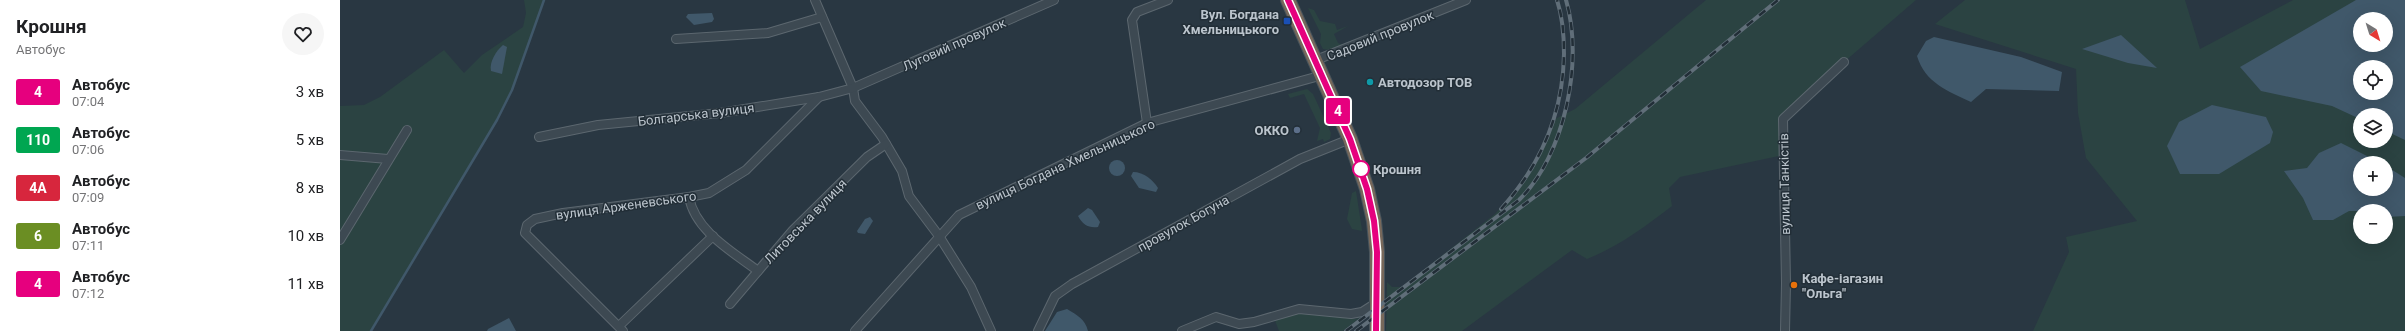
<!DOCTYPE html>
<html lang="uk">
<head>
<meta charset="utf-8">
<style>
  :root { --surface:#fff; --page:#f6f6f6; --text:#202124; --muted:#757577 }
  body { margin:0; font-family:Roboto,sans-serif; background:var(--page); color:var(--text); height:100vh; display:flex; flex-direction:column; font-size:15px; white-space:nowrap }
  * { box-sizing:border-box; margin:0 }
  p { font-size:13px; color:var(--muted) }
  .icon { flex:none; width:22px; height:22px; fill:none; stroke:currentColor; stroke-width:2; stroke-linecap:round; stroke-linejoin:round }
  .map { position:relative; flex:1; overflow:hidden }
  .side { display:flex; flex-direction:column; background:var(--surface); width:340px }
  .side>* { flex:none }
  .badge { padding:0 8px; border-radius:3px; font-size:14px; line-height:26px }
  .needle { width:26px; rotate:142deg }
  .fabs { position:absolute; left:2013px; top:12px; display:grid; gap:8px }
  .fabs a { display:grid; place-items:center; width:40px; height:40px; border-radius:50%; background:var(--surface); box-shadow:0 4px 16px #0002; font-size:20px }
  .map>.badge { position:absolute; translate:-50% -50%; box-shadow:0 0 0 2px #fff }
  .round { display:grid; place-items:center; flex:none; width:42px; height:42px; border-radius:21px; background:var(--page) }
  .summary { display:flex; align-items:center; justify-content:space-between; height:68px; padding:0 16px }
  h1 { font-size:19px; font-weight:700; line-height:30px }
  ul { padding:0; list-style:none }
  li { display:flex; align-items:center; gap:12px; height:48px; padding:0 16px }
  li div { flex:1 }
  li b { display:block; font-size:15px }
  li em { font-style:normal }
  li .badge { min-width:44px; font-weight:700; text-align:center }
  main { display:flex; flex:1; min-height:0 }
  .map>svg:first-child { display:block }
  .green { fill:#2b4342; fill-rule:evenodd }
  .water { fill:#40586a; fill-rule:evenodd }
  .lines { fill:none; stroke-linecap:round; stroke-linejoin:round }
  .stream { stroke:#40586a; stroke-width:2.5 }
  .street-casing { stroke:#5c676f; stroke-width:10 }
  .highway-casing { stroke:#48545c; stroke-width:16 }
  .street { stroke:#3d4952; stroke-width:8 }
  .highway { stroke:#77685b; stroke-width:14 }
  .rail-casing { stroke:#606e79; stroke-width:4 }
  .rail { stroke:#222e37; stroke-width:2.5; stroke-dasharray:8; stroke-linecap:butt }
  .line-casing { stroke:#fff; stroke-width:9 }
  .line { stroke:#e6007e; stroke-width:6 }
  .transit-dot { fill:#1a4fb4; stroke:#222e37; stroke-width:1.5 }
  .culture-dot { fill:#0f9aa8; stroke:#222e37; stroke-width:1.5 }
  .service-dot { fill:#5c6f8a; stroke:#222e37; stroke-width:1.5 }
  .stop-dot { fill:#fff; stroke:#e6007e; stroke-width:2 }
  .food-dot { fill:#e8710a; stroke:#222e37; stroke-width:1.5 }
  .labels { text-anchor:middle; stroke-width:3; stroke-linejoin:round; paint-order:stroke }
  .poi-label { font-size:13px; font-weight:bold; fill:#bbc4cc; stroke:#222e37; text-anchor:end }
  .street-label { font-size:13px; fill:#bbc4cc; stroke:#222e37 }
  .stop-label { font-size:13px; font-weight:bold; fill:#bbc4cc; stroke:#222e37; text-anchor:start }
</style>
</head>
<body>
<main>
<section class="side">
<div class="summary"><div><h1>Крошня</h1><p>Автобус</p></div><a class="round"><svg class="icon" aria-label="heart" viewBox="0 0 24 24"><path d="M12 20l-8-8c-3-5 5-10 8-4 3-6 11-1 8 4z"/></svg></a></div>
<ul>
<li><span class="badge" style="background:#e6007e;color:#fff">4</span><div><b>Автобус</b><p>07:04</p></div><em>3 хв</em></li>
<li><span class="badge" style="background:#00a651;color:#fff">110</span><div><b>Автобус</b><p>07:06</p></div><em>5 хв</em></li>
<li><span class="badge" style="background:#d7263d;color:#fff">4А</span><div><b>Автобус</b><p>07:09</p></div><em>8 хв</em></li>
<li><span class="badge" style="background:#6b8e23;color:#fff">6</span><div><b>Автобус</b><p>07:11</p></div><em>10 хв</em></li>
<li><span class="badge" style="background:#e6007e;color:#fff">4</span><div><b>Автобус</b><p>07:12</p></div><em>11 хв</em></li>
</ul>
</section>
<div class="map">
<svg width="2065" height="331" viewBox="0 0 2065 331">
  <rect width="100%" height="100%" fill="#293742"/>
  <g class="green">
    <path d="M184,0H204L172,90L157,120L31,331H0V106L24,105L40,97L104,50L124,73L142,55L183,27L186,13Z"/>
    <path d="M1366,0H1576L1504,62L1443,119V155L1340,177L1329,188L1332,206C1306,226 1278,247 1247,259L1232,250L1122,331H1046L1047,282L1052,287H1062L1155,214L1178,186L1198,154L1213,120L1235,109Z"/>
    <path d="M1625,0H1845L1860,49L1953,0H2065V331H1693L1729,252L1726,237L1797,221L1746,158L1738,113L1736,69L1595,24ZM2020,19H2046V45H2020ZM2020,67H2046V93H2020ZM2020,115H2046V141H2020ZM2020,163H2046V189H2020ZM2020,211H2046V237H2020Z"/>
    <path d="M968,8L974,10L980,21L995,24L997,30L1008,26L994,34L998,43L1003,45L990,50L983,49L980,43L981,34Z"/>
    <path d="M967,89L973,94L991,133L990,139L984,142L983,139L977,141L980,128L964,94L950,98L948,94Z"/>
    <path d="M1016,191L1022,230V231L1012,229L1007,219L1012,193Z"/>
    <path d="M969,311L1016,319L1022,316L1003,331H939L934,318Z"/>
  </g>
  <g class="water">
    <path d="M2016,0H2065V140L2046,131V115H2020V119L1992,106L1921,91L1900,67ZM2020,19H2046V45H2020ZM2020,67H2046V93H2020Z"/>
    <path d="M372,13L374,19L372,22L354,25L346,17L348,14Z"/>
    <path d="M1781,35L1817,68L1788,63L1742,49Z"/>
    <path d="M1594,37L1681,57L1722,72L1719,91L1646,89L1631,102C1608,91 1585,83 1577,56L1586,41Z"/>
    <path d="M163,45L167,47L162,74L151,71C149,62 156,51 163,45Z"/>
    <path d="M1872,105L1926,117L1933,132L1930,143L1879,174H1840L1827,146L1839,122Z"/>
    <path d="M2001,143L2041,163H2020V189H2046V166L2065,178V216L2047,217L2046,211H2009L1993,220H1973L1963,198L1944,171L1967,168L1979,153Z"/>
    <circle cx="777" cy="168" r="8"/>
    <path d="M793,172C804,172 813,180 818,188L816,192L799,188L791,176Z"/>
    <path d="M748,208L752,210L760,222L758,227C748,228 743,225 738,216Z"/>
    <path d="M530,217L533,221L525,234L518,233L517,231L525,219Z"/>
    <path d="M727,309C737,315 745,319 748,331H705L717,312Z"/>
    <path d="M169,318L176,331H147L148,329Z"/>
  </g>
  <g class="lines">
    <path class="stream" d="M31,331L157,120L172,90L204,0"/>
    <defs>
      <g id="street">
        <path d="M475,0L513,88L515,101L542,137L562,171L569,196L599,236L631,287L651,331"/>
        <path d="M336,39L428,33L482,17"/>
        <path d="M976,60L1126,0"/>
        <path d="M807,123L792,20L797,12L828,0"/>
        <path d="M199,137L258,125L380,113L479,97L513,88L714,0"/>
        <path d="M0,155L48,159"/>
        <path d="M349,197C355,231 393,252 418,271"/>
        <path d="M0,240L67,130"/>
        <path d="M390,304L453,230L527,157L546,144"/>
        <path d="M279,326L373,236"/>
        <path d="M283,331L185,233L187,225L195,219L223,213L349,197L369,193L406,170L479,97"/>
        <path d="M515,331L619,215L807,123L983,75"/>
        <path d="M698,331L715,296L732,284L960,159L1010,139"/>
        <path d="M842,331L876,317L899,324L914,322L959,309L1011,314L1022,312L1036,303"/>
        <path d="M1445,331L1446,283L1443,119L1504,62"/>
      </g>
      <path id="highway" d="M948,0L1010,139L1027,189L1034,221L1037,252V331"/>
    </defs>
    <use href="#street" class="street-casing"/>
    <use href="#highway" class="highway-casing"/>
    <use href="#street" class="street"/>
    <use href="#highway" class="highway"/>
    <defs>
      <g id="rail">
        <path d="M1161,209C1201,165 1223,113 1224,54C1224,36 1223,18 1217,0"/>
        <path d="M1006,331L1179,200C1225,155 1244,61 1226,0"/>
        <path d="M1016,331L1246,158L1438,0"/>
      </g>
    </defs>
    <use href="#rail" class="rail-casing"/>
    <use href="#rail" class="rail"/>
  </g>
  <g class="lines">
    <defs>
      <path id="line" d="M948,0L1010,139L1027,189L1034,221L1037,252L1036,331"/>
    </defs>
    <use href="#line" class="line-casing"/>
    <use href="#line" class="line"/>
  </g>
  <rect class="transit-dot" x="943" y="17" width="8" height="8" rx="2"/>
  <circle class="culture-dot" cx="1030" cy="82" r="4"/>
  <circle class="service-dot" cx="957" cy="130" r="4"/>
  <circle class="stop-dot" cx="1021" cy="169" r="8"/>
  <circle class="food-dot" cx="1454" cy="285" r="4"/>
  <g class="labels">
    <g class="poi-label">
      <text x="939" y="19">Вул. Богдана<tspan x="939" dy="15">Хмельницького</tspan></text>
      <text x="1038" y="87" text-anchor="start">Автодозор ТОВ</text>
      <text x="949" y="135">ОККО</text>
      <text x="1462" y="283" text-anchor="start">Кафе-іагазин<tspan x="1462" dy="15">"Ольга"</tspan></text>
    </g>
    <g class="street-label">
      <text transform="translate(1040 35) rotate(-22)" y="5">Садовий провулок</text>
      <text transform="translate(614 44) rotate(-24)" y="5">Луговий провулок</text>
      <text transform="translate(356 114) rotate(-7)" y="5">Болгарська вулиця</text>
      <text transform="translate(725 164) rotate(-25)" y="5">вулиця Богдана Хмельницького</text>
      <text transform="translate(1444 184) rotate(-91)" y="5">вулиця Танкістів</text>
      <text transform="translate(286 205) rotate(-8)" y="5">вулиця Арженевського</text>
      <text transform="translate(465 221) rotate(-46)" y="5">Литовська вулиця</text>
      <text transform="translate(843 223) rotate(-29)" y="5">провулок Богуна</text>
    </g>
    <g class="stop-label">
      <text x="1033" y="174">Крошня</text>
    </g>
  </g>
</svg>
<div class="fabs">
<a><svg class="needle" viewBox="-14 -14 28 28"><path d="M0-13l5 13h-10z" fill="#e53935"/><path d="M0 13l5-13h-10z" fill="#757577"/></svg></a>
<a><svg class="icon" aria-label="locate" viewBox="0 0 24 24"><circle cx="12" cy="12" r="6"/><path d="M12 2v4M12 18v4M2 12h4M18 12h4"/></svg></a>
<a><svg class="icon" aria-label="layers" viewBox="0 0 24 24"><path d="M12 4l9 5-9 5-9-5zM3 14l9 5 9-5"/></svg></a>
<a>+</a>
<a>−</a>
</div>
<b class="badge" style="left:998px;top:111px;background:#e6007e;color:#fff">4</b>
</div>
</main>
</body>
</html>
